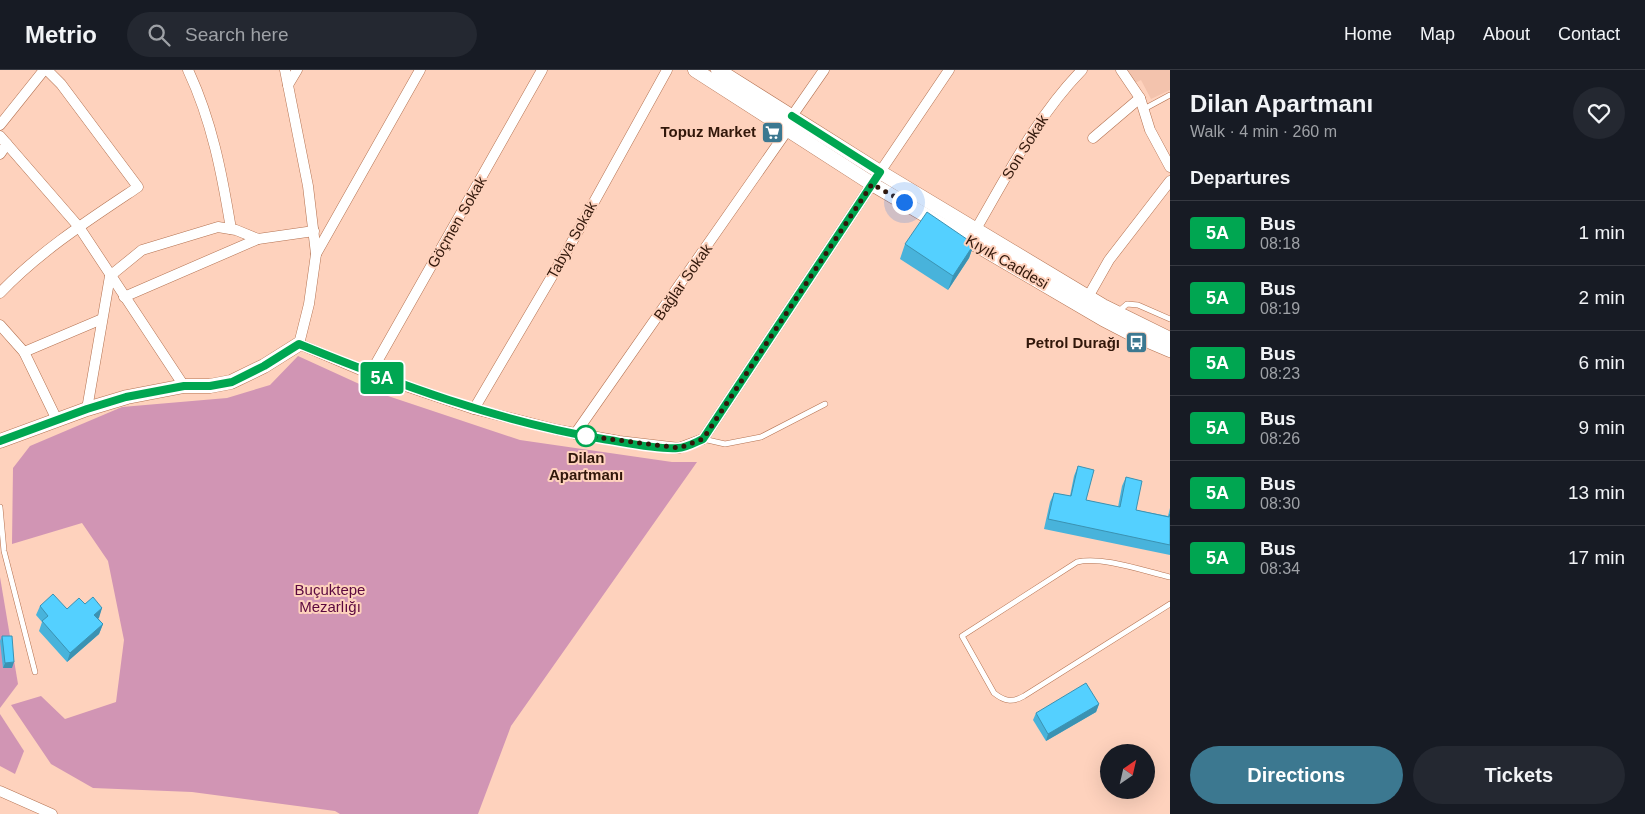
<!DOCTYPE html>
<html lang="en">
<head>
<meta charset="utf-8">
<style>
  :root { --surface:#171b24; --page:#242831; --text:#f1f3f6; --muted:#9ea1a6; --line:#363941; --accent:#3c7890 }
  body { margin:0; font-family:Helvetica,sans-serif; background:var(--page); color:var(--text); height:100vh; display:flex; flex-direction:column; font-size:19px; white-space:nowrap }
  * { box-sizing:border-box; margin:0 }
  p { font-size:16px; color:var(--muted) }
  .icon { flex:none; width:28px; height:28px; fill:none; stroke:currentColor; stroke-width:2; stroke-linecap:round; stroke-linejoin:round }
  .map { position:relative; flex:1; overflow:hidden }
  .sheet { display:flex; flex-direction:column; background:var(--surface); width:475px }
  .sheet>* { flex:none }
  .badge { padding:0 10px; border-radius:4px; font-size:18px; line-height:32px }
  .needle { width:32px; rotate:34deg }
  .buttons { position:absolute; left:1100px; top:674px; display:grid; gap:10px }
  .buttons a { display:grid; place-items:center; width:55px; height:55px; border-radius:50%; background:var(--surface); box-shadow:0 5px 20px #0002; font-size:25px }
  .you { position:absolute; width:25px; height:25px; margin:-12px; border:4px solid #fff; border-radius:50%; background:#1a73e8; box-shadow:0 0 0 8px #1a73e833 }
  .map>.badge { position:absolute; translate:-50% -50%; box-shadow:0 0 0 2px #fff }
  h2 { padding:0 20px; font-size:19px; line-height:45px }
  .round { display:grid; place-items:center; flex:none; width:52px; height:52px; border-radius:26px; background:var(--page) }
  .summary { display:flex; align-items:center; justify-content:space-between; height:85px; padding:0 20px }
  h1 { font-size:24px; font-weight:800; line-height:38px }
  .cta { display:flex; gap:10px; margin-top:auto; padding:10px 20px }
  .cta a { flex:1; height:58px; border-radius:30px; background:var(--accent); color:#fff; font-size:20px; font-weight:800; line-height:58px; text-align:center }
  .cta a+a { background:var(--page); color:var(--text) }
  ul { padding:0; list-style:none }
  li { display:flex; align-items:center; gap:15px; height:65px; padding:0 20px; border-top:1px solid var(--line) }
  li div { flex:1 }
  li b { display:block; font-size:19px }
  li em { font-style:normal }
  li .badge { min-width:55px; font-weight:700; text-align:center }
  header { display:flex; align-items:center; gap:30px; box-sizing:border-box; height:70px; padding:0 25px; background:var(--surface); border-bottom:1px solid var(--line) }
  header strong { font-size:24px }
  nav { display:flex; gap:28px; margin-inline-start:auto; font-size:18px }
  .search { width:350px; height:45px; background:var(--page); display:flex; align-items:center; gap:12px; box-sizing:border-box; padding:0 18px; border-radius:28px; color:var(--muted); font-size:19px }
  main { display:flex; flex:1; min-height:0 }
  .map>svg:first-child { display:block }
  .built { fill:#f3c3ad }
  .green { fill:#d195b4 }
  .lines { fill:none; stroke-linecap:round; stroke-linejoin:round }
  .service-casing { stroke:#b47251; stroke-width:6 }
  .minor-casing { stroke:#b47251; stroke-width:11 }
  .secondary-casing { stroke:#b47251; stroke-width:15 }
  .service { stroke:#fff; stroke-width:5 }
  .minor { stroke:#fff; stroke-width:10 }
  .secondary { stroke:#fff; stroke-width:14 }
  .wall { fill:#48b3db }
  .shaded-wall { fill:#3b92b2 }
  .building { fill:#54d0ff; stroke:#3b92b2 }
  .line-casing { stroke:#fff; stroke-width:11 }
  .line { stroke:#00a651; stroke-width:8 }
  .walk { stroke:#31170a; stroke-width:5; stroke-dasharray:0 9 }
  .stop-dot { fill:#fff; stroke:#00a651; stroke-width:2.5 }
  .labels { text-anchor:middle; stroke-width:4; stroke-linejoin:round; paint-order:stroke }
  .poi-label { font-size:15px; font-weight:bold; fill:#31170a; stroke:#fed2bd; text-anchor:end }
  .street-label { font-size:15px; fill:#31170a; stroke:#fed2bd }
  .stop-label { font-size:15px; font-weight:bold; fill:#31170a; stroke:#fed2bd }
  .park-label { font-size:15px; fill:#5b083f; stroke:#fed2bd }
</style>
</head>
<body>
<header>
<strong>Metrio</strong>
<div class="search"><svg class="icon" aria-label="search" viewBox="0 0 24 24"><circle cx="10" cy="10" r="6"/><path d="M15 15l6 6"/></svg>Search here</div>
<nav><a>Home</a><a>Map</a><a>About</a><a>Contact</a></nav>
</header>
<main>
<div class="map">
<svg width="1170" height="744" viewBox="0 0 1170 744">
  <rect width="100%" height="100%" fill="#fed2bd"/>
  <path class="built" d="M1128,0H1170V20L1151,29L1141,10L1135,13Z"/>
  <g class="green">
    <path d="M298,286L379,323L520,370L672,392H697L511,656L478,744H340L335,741L192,722L93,718L51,694L11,635L41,626L65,649L116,632L124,570L108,491L82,453L12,474L13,398L30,376L122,337L227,328L270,315Z"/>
    <path d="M0,507L18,614L0,638Z"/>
    <path d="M0,644L24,681L15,704L0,696Z"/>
  </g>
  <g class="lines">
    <defs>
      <g id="service">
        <path d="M1144,39L1170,25"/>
        <path d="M1119,241L1127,234L1138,235L1170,249"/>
        <path d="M703,369L725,374L761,367L825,334"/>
        <path d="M0,437L4,481L35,602"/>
        <path d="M1170,507C1144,501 1102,486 1077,492L962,566L994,623C1004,631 1012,633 1024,626L1170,534"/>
      </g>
      <g id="minor">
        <path d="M188,0C212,51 222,104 231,159"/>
        <path d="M285,0L308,116L316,184L309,234L299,274L370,304L474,339L558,360L619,371L679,378L703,369L872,114"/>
        <path d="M1121,0L1140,28L1150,60L1170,97"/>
        <path d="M288,15L297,0"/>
        <path d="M792,46L824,0"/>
        <path d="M0,55L44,0"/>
        <path d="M0,66L79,157L184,316"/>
        <path d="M1093,68L1140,28"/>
        <path d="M0,84L7,74"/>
        <path d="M880,102L949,0"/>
        <path d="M976,159C1008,104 1037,46 1082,0"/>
        <path d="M316,184L420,0"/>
        <path d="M0,223C40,181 90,149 138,117L61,14L47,0"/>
        <path d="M124,227L258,169"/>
        <path d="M1088,227L1109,190L1170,111"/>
        <path d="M0,255L24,282L57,350"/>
        <path d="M24,282L102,249"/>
        <path d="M370,304L542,0"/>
        <path d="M87,339L110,206L142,180L218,157L236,160L258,169L314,161"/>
        <path d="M474,339L568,179L667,0"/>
        <path d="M575,364L789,58"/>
        <path d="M0,721L52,744"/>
      </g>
      <g id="secondary">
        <path d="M695,0L872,114L1103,249L1130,263L1170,280"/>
        <path d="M718,0L880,102L1103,236L1170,269"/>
        <path d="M0,371L87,339L127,327L184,316H210L231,312L264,296L299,274"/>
      </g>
    </defs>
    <use href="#service" class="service-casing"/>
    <use href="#minor" class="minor-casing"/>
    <use href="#secondary" class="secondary-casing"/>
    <use href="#service" class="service"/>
    <use href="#minor" class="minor"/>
    <use href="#secondary" class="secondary"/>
  </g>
  <g class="wall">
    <path d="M905,174H974L969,188L948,220L900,189Z"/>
    <path d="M1078,396L1086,430L1118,437L1122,416L1126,407L1136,440L1168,446L1170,438V485L1044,459L1050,432L1054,423L1070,426L1074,406Z"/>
    <path d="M85,534L102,538L98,548L103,554L99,564L67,592L39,561L42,552L36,545L40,536L67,539Z"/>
    <path d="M2,566L12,598H3L0,571Z"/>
    <path d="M1099,634L1096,642L1046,671L1033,650L1036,643Z"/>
  </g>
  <g class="shaded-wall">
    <path d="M974,174L969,188L948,220L953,206Z"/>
    <path d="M102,538L99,548L91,554L94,545Z"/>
    <path d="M103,554L99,564L67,592L70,583Z"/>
    <path d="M14,592L12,598H3L5,593Z"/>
    <path d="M1099,634L1096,642L1046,671L1048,664Z"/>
  </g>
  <g class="building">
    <path d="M927,142L974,174L953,206L905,174Z"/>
    <path d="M1078,396L1094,400L1086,430L1120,437L1126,407L1142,411L1136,440L1169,447L1170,444V475L1048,449L1054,423L1071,426Z"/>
    <path d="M53,524L67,539L79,528L85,534L93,527L102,538L94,545L103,554L70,583L42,551L48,546L40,536Z"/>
    <path d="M2,566H12L14,592L5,593Z"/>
    <path d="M1086,613L1099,634L1048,664L1036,643Z"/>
  </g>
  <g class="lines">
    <defs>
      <path id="line" d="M0,371L87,339L126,327L184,316H210L232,312L264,296L299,274C397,314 497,351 603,369C623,372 658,380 678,378C686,378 696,372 703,369L880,102L792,46"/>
    </defs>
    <use href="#line" class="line-casing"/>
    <use href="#line" class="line"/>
    <path class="walk" d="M586,366L679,378L703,369L872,114L904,132"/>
  </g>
  <defs>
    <symbol id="supermarket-square" viewBox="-11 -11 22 22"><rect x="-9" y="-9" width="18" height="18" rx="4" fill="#3c7890" stroke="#fed2bd"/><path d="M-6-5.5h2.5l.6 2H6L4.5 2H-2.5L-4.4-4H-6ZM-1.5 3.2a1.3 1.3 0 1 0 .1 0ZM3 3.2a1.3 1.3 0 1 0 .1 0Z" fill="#fff"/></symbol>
    <symbol id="bus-square" viewBox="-11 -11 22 22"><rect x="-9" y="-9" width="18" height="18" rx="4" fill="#3c7890" stroke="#fed2bd"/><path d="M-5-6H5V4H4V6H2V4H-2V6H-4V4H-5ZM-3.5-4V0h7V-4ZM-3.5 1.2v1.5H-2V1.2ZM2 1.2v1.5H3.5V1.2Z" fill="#fff"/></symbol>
  </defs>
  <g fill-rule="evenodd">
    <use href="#supermarket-square" x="760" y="50" width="25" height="25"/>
    <use href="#bus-square" x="1124" y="260" width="25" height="25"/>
  </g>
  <circle class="stop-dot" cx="586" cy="366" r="10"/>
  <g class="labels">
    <g class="poi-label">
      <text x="756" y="67">Topuz Market</text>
      <text x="1120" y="278">Petrol Durağı</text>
    </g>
    <g class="street-label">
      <text transform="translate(1025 77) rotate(-58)" y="5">Son Sokak</text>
      <text transform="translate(457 152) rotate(-60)" y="5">Göçmen Sokak</text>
      <text transform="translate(572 170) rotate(-61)" y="5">Tabya Sokak</text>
      <text transform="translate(1007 192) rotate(30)" y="5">Kıyık Caddesi</text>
      <text transform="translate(683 212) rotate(-55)" y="5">Bağlar Sokak</text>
    </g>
    <g class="stop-label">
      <text x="586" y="393">Dilan<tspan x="586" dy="17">Apartmanı</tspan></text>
    </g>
    <g class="park-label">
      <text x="330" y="525">Buçuktepe<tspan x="330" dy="17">Mezarlığı</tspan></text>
    </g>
  </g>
</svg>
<div class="buttons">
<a><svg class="needle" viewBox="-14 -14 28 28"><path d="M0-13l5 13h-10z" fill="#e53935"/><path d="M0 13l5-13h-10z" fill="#9ea1a6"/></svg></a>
</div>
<div class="you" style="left:904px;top:132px"></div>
<b class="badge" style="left:382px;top:308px;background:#00a651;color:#fff">5A</b>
</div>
<section class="sheet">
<div class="summary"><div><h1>Dilan Apartmanı</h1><p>Walk · 4 min · 260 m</p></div><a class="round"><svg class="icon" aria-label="heart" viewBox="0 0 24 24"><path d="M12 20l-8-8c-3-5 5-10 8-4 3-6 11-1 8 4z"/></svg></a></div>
<h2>Departures</h2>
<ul>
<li><span class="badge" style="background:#00a651;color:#fff">5A</span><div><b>Bus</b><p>08:18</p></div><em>1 min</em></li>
<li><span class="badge" style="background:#00a651;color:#fff">5A</span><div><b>Bus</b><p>08:19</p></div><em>2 min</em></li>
<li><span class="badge" style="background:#00a651;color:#fff">5A</span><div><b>Bus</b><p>08:23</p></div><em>6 min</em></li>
<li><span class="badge" style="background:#00a651;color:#fff">5A</span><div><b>Bus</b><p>08:26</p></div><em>9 min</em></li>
<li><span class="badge" style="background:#00a651;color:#fff">5A</span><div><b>Bus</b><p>08:30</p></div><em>13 min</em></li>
<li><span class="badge" style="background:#00a651;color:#fff">5A</span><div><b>Bus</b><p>08:34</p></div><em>17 min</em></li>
</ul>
<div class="cta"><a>Directions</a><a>Tickets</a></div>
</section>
</main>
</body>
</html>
